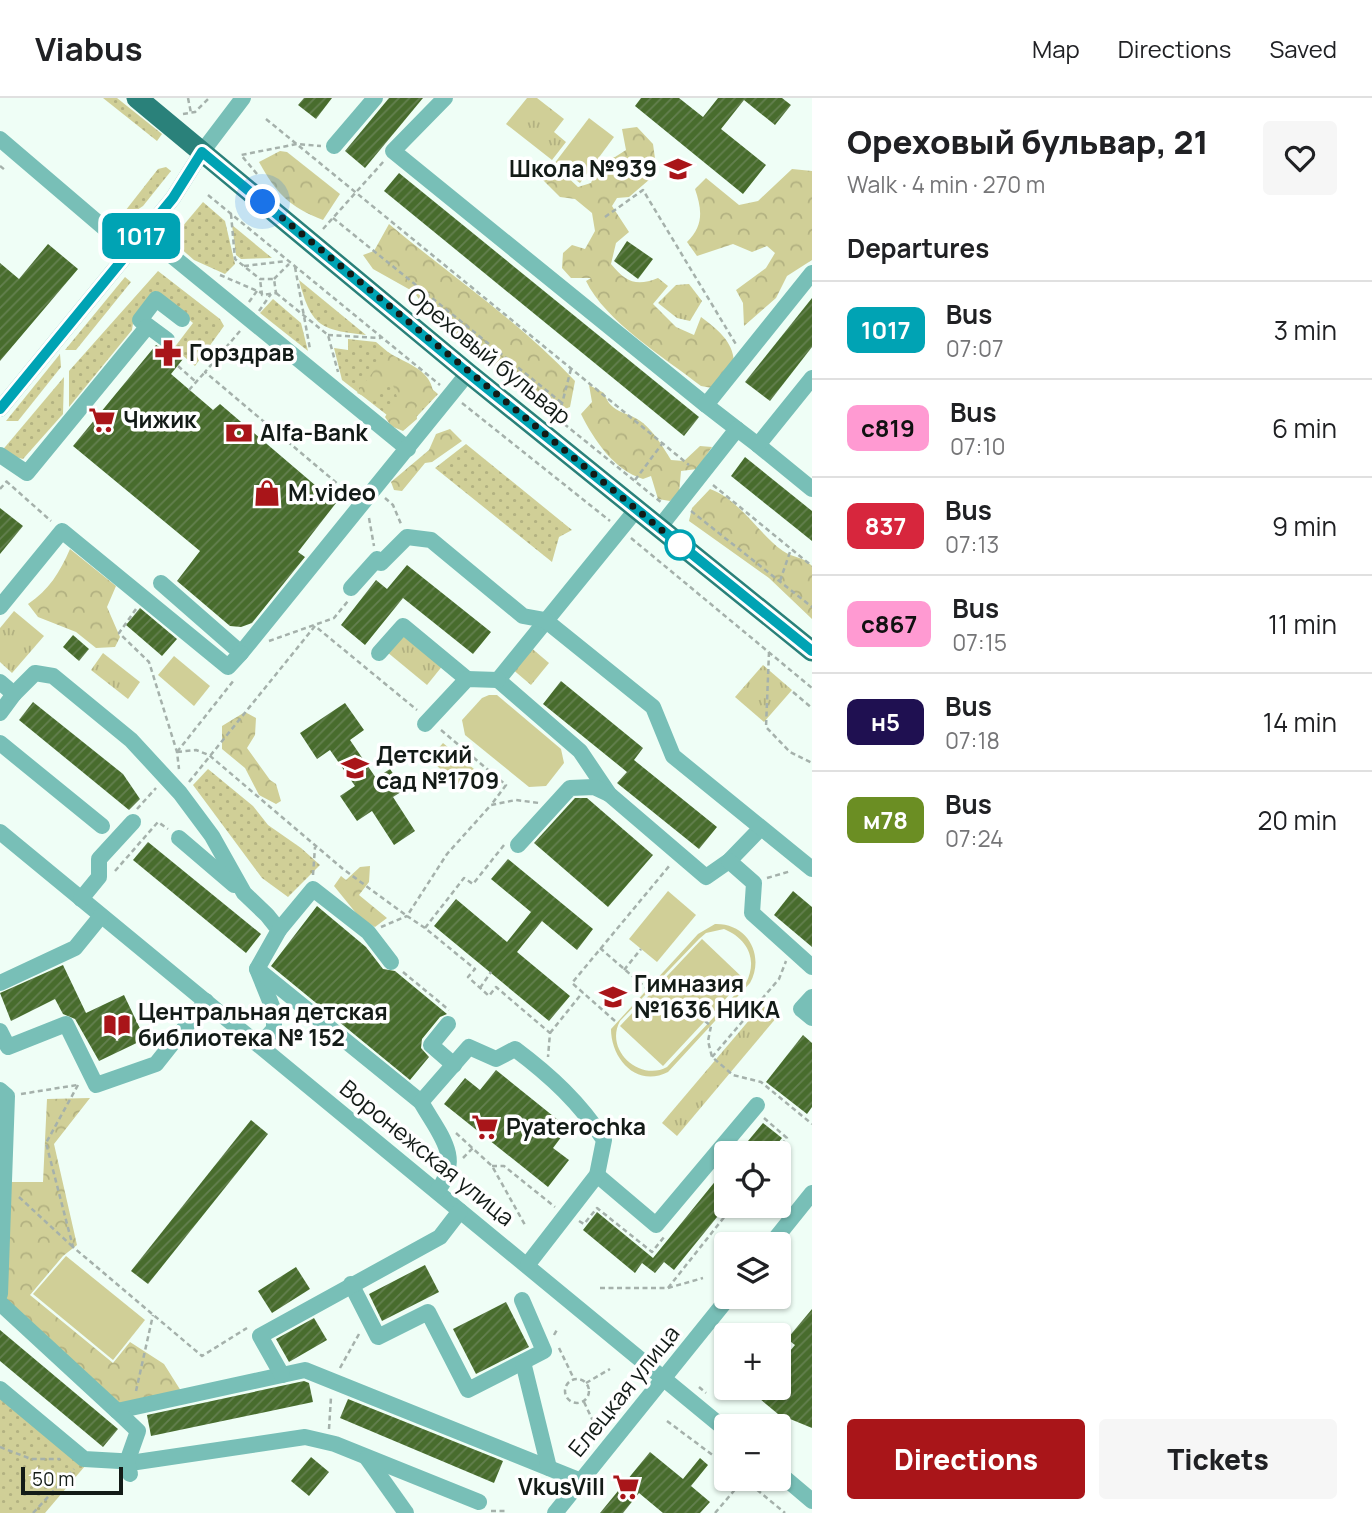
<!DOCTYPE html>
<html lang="en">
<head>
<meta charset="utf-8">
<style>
  :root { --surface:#fff; --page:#f6f6f6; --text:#202124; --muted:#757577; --line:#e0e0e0; --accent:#a91519 }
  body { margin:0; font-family:Manrope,sans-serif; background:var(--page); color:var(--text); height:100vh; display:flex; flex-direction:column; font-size:26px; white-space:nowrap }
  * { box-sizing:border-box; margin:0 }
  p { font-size:23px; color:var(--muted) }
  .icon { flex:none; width:38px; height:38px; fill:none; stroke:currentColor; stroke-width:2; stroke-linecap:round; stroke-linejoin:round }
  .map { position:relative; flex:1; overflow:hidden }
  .details { display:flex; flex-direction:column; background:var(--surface); width:560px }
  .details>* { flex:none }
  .badge { padding:0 14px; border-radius:10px; font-size:24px; line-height:46px }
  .fabs { position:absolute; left:714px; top:1043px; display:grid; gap:14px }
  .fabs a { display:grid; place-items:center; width:77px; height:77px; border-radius:7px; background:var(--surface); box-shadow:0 2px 5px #0004; font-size:35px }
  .scale { position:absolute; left:21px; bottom:18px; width:102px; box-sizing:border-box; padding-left:7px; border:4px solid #131b17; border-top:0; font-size:19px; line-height:24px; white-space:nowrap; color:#131b17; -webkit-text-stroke:5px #fff; paint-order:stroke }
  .you { position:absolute; width:35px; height:35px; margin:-18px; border:5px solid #fff; border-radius:50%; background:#1a73e8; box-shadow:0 0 0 10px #1a73e833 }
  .map>.badge { position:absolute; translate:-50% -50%; box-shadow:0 0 0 4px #fff }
  h2 { padding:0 35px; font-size:26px; line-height:63px }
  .round { display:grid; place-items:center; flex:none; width:74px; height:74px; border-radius:7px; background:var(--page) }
  .headline { display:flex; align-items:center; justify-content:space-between; height:119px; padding:0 35px }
  h1 { font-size:33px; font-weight:800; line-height:52px }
  .primary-button { display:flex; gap:14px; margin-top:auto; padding:14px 35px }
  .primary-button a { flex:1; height:80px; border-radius:7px; background:var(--accent); color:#fff; font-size:28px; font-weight:800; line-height:80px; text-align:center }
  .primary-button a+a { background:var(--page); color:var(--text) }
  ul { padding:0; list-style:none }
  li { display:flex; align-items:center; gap:21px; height:98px; padding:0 35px; border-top:2px solid var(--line) }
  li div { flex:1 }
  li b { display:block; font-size:26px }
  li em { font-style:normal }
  li .badge { min-width:77px; font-weight:700; text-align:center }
  header { display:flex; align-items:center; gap:42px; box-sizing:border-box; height:98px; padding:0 35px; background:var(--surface); border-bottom:2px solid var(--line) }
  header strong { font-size:33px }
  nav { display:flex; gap:38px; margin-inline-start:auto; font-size:24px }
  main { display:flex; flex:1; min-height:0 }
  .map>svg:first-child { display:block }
  .grass { fill:url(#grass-dots) }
  .forest { fill:url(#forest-crowns) }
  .park { fill:url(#park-tufts) }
  .pitch { fill:#d0cf97; fill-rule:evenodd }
  .building { fill:url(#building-hatch) }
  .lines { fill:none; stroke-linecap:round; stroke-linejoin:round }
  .path { stroke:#a5b1ab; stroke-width:2.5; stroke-dasharray:5 3.5; stroke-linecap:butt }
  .minor { stroke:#78bfb7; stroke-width:16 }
  .major { stroke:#2a817a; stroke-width:21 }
  .line-casing { stroke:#fff; stroke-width:16 }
  .line { stroke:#00a3b4; stroke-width:10 }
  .walk { stroke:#131b17; stroke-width:7; stroke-dasharray:0 12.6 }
  .stop-dot { fill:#fff; stroke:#00a3b4; stroke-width:3.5 }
  .labels { text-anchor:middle; stroke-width:7; stroke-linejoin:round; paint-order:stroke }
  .poi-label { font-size:23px; font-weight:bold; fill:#131b17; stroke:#fff; text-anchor:start }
  .street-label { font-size:23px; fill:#131b17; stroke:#fff }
</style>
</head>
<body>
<header>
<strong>Viabus</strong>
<nav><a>Map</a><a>Directions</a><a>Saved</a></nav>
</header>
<main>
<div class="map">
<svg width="812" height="1415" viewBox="0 0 812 1415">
  <defs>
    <pattern id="grass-dots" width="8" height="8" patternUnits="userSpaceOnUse" patternTransform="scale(1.75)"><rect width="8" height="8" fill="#d0cf97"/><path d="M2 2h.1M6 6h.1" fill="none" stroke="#b2b181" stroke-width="1.8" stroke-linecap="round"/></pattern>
    <pattern id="forest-crowns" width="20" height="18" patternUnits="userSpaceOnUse" patternTransform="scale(1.75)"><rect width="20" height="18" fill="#d0cf97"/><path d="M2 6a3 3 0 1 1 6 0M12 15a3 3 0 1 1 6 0" fill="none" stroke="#b2b181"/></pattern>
    <pattern id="park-tufts" width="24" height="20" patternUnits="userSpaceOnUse" patternTransform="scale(1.75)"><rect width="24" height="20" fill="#d0cf97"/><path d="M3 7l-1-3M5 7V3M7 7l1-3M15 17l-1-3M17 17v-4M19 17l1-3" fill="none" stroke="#b2b181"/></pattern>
    <pattern id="building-hatch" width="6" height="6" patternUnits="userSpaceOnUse" patternTransform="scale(1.75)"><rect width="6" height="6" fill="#486c2d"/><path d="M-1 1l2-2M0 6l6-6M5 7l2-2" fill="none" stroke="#648050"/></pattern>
  </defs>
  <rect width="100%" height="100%" fill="#effef6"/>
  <g class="grass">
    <path d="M103,0H117L162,36L157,43Z"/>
    <path d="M166,69L171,73L143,108L128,118L122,117L158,71Z"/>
    <path d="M203,104L225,123L235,166L225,176L194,162L171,142Z"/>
    <path d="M232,127L272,160L241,161L236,157Z"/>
    <path d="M158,173L220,221L224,228L195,268L174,250L193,225L156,193L134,218L132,232L69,309V273Z"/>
    <path d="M125,179L131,184L76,252H65Z"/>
    <path d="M299,182L366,237C320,232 311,228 299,182Z"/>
    <path d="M273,201L301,225L308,253L260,215Z"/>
    <path d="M348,241L376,244L438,296L405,331L342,282L334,250L348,252Z"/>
    <path d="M60,256L61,269L18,323H6Z"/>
    <path d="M64,279L63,316L23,361L0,355Z"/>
    <path d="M466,346L572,432L559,439L552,464L435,370Z"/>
    <path d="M208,671L253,708L268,727L301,750L320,767L288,799L262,780L193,687Z"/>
    <path d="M0,1297L85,1368L45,1415H0Z"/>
  </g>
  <g class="forest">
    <path d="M637,29L653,46L657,75L629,99L617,100L612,108L629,134L616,145L611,166C626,184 636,189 658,180L668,188L653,206L676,229L694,237L701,219C717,231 733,243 734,264L712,290L701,288C665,260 605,223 586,183L591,180H571L562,170L563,155L572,147L585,151L595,133L592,115L575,101L560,99L535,74L548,67L563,75L578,89L591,85L601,61L615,59L626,52L622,31Z"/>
    <path d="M280,53L287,54L340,96L323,122C289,109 276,95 259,64Z"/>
    <path d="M792,71L812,73V162L787,178L776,200L744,228L743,205L736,192L766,170L775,155L767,148L752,154L733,146L697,158L687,144C704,128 702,111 695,91L706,80L739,107L758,103Z"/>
    <path d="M389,126C451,178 519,223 575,283L570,309L555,315L430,217L414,194L373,171L363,157L374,153Z"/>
    <path d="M388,254C406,266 429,270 433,293L416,309L417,321L403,333L391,328L385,319L397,299L393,287L388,286L370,301L357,295Z"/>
    <path d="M589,287L604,295C611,317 629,313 643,325C655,335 663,349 671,362L684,363L700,348L712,349L697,371L681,373L679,396L670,403L658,401L651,378L643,381C614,372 594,342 581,316L592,304Z"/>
    <path d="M450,331L462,343L432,364L425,365L402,393L394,392L391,384L429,352L436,336Z"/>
    <path d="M710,391C739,401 758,435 783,453C793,460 803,458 812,468V521L769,480L689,423L692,410Z"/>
    <path d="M70,451L116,488L107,509L120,539L115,549L96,550L76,534L38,519L28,506C49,492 60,474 70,451Z"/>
    <path d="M245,614L256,620L255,637L247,650L270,682L276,686L281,703L276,706L259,697L245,670L222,651V628Z"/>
    <path d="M370,768L369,784L359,797L387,820L375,829L360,820L334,788L341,778L346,782L360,769Z"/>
    <path d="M90,1000L54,1046L77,1147L63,1158L30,1197L113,1265L130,1244L164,1266L181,1293L119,1307L3,1203L8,1084H43L47,1001Z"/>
  </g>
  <g class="park">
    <path d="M527,0H537L564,21L554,34L566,44L552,62L506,26Z"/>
    <path d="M689,186L702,203L690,223L677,220L658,205L676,187Z"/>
    <path d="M14,513L44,538L12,575L0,564V530Z"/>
    <path d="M404,533L444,566L427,587L387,554Z"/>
    <path d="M529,548L549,565L531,587L511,570Z"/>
    <path d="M103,555L140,584L128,601L91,572Z"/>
    <path d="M763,567L792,592L764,624L735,599Z"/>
    <path d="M762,907L777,919L677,1038L662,1025Z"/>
  </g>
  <g class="pitch">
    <path d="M589,20L614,39L580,85L554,66Z"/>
    <path d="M174,558L210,588L194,608L158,577Z"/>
    <path d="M489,597H497L561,651L564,665L546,688L529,689L465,637L462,622L482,600Z"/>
    <path d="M443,645L474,671L460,688L429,661Z"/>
    <path d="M668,793L696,817L657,864L629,841Z"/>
    <path d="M715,826C748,825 765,858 750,885L668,974C637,990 611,961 611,931L698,836ZM724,831C748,841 758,862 746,885L667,969C640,984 604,952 620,923L699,841L706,835Z"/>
    <path d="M702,841L744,881L663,968L620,928Z"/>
    <path d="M66,1158L145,1222L113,1262L33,1196Z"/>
  </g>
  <g class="building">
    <path d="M304,0H332L316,21L298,7Z"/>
    <path d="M389,0H423L365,70L345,53Z"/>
    <path d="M641,0H679L703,19L718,0H782L791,7L775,27L744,2L721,31L766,67L743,96L635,8Z"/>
    <path d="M399,75L699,319L684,338L384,93Z"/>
    <path d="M627,143L653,161L638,181L614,163Z"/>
    <path d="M48,146L78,171L0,263V165L19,181Z"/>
    <path d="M812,200V249L770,303L745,284Z"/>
    <path d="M156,247L165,252L171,251L183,261L171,276L213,312L220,306L336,405L298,454L305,459L252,525L241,529L230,528L177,483L200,453L73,348Z"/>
    <path d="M745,359L812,413V443L731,378Z"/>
    <path d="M0,410L23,428L0,456Z"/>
    <path d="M407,467L491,534L473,556L403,500L365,547L341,527L376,482L387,491Z"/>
    <path d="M140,510L177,541L162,558L126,527Z"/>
    <path d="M73,537L89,551L79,563L63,549Z"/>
    <path d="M561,583L643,650L634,662L717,729L699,751L617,685L627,674L543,606Z"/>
    <path d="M33,604L123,676L140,701L129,712L19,622Z"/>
    <path d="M345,605L364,632L350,642L376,680L390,671L404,692L393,699L415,733L394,747L372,713L357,723L340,698L355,688L330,652L317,661L300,635Z"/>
    <path d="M575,700H587L653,757L608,809L534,745Z"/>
    <path d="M148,744L261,836L246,855L133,762Z"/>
    <path d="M508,761L593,831L577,852L542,823L517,854L570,898L549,923L434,828L456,801L507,844L531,814L491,781Z"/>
    <path d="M793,793L812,809V849L774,817Z"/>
    <path d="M317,808L366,849L383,871L395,873L447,916L440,919L422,941L421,950L429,959L410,982L271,868Z"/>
    <path d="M63,867L86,915L124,897L145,941L99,963L75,921L63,916L55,901L11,923L0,895Z"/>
    <path d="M803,937L812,945V1009L807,1016L766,984Z"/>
    <path d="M496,972L568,1030L553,1050L569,1062L548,1089L444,1006L465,980L480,992Z"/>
    <path d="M251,1022L268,1036L148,1186L131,1173Z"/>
    <path d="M763,1025L782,1040L770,1055H738Z"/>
    <path d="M726,1070V1108L674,1172L664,1164L655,1175L642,1165L635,1175L583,1132L597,1114L653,1160Z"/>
    <path d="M425,1167L439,1194L382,1223L369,1196Z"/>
    <path d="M296,1169L310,1191L272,1215L258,1193Z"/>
    <path d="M506,1204L529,1249L476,1276L453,1231Z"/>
    <path d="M812,1211V1330L778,1316L754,1296L759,1290H779V1266L795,1247L787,1241Z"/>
    <path d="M314,1220L327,1242L289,1264L276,1241Z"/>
    <path d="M0,1232L118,1331L103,1349L0,1263Z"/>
    <path d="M304,1283L309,1285L313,1304L151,1338L147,1317Z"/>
    <path d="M348,1301L503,1363L494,1385L340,1320Z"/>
    <path d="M650,1354L683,1381L700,1360L708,1367L691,1388L710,1404L700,1415H663L639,1395L623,1415H600Z"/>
    <path d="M311,1359L329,1374L309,1398L291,1383Z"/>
  </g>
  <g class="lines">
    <g class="path">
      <path d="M188,0L191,15"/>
      <path d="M183,16L195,14L209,0"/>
      <path d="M266,21L689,367"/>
      <path d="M0,68L5,72"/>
      <path d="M257,76L241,57L297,46L321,48"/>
      <path d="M208,97L440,287"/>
      <path d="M231,116L235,161L260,181H274L276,195L262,197L260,181"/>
      <path d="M605,119L643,92L737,248"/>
      <path d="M333,120L562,305"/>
      <path d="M323,131L384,63"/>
      <path d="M244,168L286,163"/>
      <path d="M295,169L310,251"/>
      <path d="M220,177L262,195"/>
      <path d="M274,181L289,166"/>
      <path d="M276,195L328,237L338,274"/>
      <path d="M249,204L257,193"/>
      <path d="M259,213L271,196"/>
      <path d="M240,233L205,274L351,397"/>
      <path d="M328,237L381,240"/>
      <path d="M178,268L196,284"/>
      <path d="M571,271L558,321L662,405"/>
      <path d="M189,292L205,274"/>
      <path d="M462,305L610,423"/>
      <path d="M635,382L662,346"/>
      <path d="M6,383L51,423"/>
      <path d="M713,387L812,468"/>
      <path d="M0,391L7,383"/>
      <path d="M385,400L393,407L401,426"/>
      <path d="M691,413L812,509"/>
      <path d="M369,420L374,448"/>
      <path d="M631,440L812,590"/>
      <path d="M780,483L791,451"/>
      <path d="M136,511L119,535L149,564L177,654L179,671"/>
      <path d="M269,543L334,520L348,503"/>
      <path d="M769,554L766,629L790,654L812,665"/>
      <path d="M793,594L812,610"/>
      <path d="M441,632L506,687L491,707"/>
      <path d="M177,654L196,652L209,657L343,771L407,818"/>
      <path d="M177,654L234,582"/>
      <path d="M189,684L315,528L417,612"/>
      <path d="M137,711L156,690"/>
      <path d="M504,747L473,786L464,780L425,830L475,871L468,879L489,898L496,889L550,935L548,959"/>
      <path d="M115,773L158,724L168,731"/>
      <path d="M313,777L315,749"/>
      <path d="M767,780L791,773"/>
      <path d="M381,829L407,818"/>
      <path d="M425,830L407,818L447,756L491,707L516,702L539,705"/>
      <path d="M600,850L646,890"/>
      <path d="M624,872L641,851"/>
      <path d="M403,874L449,912"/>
      <path d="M480,890L491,874"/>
      <path d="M615,923L572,885L670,767"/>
      <path d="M705,923L711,928L708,943L712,959L733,977L761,984L812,1026"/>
      <path d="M550,935L583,894"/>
      <path d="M712,959L779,881L786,863"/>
      <path d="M78,987L46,1045L73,1149L202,1258L247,1230"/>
      <path d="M21,996L77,987"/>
      <path d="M764,1020L787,1040L775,1055"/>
      <path d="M456,1035L492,1068L525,1127"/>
      <path d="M463,1060L473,1050"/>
      <path d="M492,1068H504L555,1109"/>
      <path d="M19,1099L73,1149"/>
      <path d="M579,1123L584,1126L597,1110L652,1154L664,1139"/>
      <path d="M600,1190H668L733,1108"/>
      <path d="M668,1190L703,1180"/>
      <path d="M554,1237L558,1230"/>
      <path d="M559,1250L574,1281"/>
      <path d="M340,1270L359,1236"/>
      <circle cx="577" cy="1293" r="12"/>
      <path d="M586,1285L610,1271"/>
      <path d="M699,1289L706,1295"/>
      <path d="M136,1293L153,1217"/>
      <path d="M584,1304L594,1325"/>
      <path d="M735,1319L746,1328"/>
      <path d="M667,1323L726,1367"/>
      <path d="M329,1331L331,1299"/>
      <path d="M0,1349L31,1361H60"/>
      <path d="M779,1355L785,1361"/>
      <path d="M744,1381L785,1415"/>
      <path d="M491,1413H508"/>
      <path d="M33,1415L74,1371"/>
      <path d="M715,1415L744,1381"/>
    </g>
    <g class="minor">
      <path d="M445,0L393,53L706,307"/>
      <path d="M0,41L130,152"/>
      <path d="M334,48L375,0"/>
      <path d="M144,135L408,351"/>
      <path d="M167,242L140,222L156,201L182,221"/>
      <path d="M0,311L173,100L202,54L243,0"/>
      <path d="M737,331L706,307L812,175"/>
      <path d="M758,347L812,391"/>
      <path d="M0,357L27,375L147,229"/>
      <path d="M636,412L498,582L580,653L609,696L706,779L729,763L760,731"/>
      <path d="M659,430L737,331L758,347L812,280"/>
      <path d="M161,485L241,555L468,275"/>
      <path d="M351,490L377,461L381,465L407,439L431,442L523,518L545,522L653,609L673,658L812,771"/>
      <path d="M0,509L62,433L228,569L241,555"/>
      <path d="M379,555L403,528L467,581"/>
      <path d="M0,584L14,596L0,615"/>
      <path d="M14,596L35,575L53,578L131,642L180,695L212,738L244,795L267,817L279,832L257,871L274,913V931L260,947"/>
      <path d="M425,626L467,581L498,582"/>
      <path d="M0,645L102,728"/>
      <path d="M0,734L726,1332"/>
      <path d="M179,740L234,787"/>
      <path d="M518,747L570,690L594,689L609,696"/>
      <path d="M729,763L754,785L752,815L812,869"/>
      <path d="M81,801L99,779V761L133,724"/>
      <path d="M279,832L313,791L368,834L391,864"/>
      <path d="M257,871L421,1004"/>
      <path d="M0,885L75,850L101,818"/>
      <path d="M812,899L801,911L812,920"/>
      <path d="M448,926L431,947L454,967"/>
      <path d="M0,933L8,949L66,926L96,987L156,966L206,903"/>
      <path d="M0,992L7,998L0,1196"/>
      <path d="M597,1077L656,1127L757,1007"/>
      <path d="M437,1093C464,1060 439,1036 421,1004L469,949L496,961L515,951C551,978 580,1005 604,1042L597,1077L528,1166"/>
      <path d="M771,1146L812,1095"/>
      <path d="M351,1186L378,1239L428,1214L468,1292L544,1253L522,1202"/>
      <path d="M0,1205L117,1313L305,1272L581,1383"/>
      <path d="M523,1264L549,1370"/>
      <path d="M282,1277L260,1238L440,1139L460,1113"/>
      <path d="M0,1291L84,1361L137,1364L305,1339L335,1346L479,1404"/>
      <path d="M117,1313L138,1333L127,1364L130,1376"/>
      <path d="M367,1360L406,1415"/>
      <path d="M779,1375L812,1403"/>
      <path d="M555,1415L729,1199"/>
    </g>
    <path class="major" d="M137,0L468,275L812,553"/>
  </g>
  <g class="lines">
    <defs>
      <path id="line" d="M0,311L173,100L202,54L468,275L812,553"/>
    </defs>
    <use href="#line" class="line-casing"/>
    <use href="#line" class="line"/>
    <path class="walk" d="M263,104L680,447"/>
  </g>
  <defs>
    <symbol id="school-bare" viewBox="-9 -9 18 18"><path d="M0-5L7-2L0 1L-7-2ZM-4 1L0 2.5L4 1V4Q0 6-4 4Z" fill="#a91519" stroke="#fff" stroke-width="2.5" paint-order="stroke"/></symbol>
    <symbol id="pharmacy-bare" viewBox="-9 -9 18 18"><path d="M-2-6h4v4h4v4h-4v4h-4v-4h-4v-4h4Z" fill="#a91519" stroke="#fff" stroke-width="2.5" paint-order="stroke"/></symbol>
    <symbol id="supermarket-bare" viewBox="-9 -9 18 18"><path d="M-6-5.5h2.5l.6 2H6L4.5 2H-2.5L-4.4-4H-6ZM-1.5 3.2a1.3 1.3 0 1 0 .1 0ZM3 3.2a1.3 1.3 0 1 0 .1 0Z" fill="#a91519" stroke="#fff" stroke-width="2.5" paint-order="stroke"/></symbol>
    <symbol id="bank-bare" viewBox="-9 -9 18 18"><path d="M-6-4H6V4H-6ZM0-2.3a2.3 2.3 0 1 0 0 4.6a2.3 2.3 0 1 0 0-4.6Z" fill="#a91519" stroke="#fff" stroke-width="2.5" paint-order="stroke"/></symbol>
    <symbol id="shop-bare" viewBox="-9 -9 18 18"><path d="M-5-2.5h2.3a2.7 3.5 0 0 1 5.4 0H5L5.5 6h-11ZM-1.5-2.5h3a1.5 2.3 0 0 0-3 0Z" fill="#a91519" stroke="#fff" stroke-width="2.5" paint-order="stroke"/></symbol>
    <symbol id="library-bare" viewBox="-9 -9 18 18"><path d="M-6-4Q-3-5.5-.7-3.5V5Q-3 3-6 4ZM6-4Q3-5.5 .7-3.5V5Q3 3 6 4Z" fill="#a91519" stroke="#fff" stroke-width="2.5" paint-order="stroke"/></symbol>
  </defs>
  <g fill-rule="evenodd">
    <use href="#school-bare" x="659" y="52" width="38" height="38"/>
    <use href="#pharmacy-bare" x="149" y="236" width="38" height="38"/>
    <use href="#supermarket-bare" x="83" y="303" width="38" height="38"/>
    <use href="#bank-bare" x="220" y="316" width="38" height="38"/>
    <use href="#shop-bare" x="248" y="376" width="38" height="38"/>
    <use href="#school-bare" x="336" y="651" width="38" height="38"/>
    <use href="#school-bare" x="594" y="880" width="38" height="38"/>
    <use href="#library-bare" x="98" y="908" width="38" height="38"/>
    <use href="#supermarket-bare" x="466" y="1010" width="38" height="38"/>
    <use href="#supermarket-bare" x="607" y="1370" width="38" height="38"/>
  </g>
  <circle class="stop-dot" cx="680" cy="447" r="14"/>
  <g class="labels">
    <g class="poi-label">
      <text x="657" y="79" text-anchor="end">Школа №939</text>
      <text x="189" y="263">Горздрав</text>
      <text x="123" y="330">Чижик</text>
      <text x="260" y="343">Alfa-Bank</text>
      <text x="288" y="403">M.video</text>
      <text x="376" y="665">Детский<tspan x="376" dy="26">сад №1709</tspan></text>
      <text x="634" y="894">Гимназия<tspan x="634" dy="26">№1636 НИКА</tspan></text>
      <text x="138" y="922">Центральная детская<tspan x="138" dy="26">библиотека № 152</tspan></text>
      <text x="506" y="1037">Pyaterochka</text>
      <text x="605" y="1397" text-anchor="end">VkusVill</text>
    </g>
    <g class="street-label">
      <text transform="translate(489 258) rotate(39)" y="8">Ореховый бульвар</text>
      <text transform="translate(427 1055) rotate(39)" y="8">Воронежская улица</text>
      <text transform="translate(624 1293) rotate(-51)" y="8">Елецкая улица</text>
    </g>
  </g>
</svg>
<div class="fabs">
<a><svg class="icon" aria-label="locate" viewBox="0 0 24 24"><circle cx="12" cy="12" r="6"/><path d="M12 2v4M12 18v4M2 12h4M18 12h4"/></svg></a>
<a><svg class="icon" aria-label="layers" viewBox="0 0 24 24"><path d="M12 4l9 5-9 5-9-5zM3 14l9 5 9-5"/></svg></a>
<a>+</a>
<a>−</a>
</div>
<div class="scale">50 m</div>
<div class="you" style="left:263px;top:104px"></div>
<b class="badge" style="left:141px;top:138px;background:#00a3b4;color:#fff">1017</b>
</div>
<section class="details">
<div class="headline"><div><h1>Ореховый бульвар, 21</h1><p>Walk · 4 min · 270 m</p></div><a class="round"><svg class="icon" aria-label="heart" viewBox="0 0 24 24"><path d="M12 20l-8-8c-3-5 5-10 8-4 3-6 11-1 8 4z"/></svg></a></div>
<h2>Departures</h2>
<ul>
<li><span class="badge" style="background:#00a3b4;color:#fff">1017</span><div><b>Bus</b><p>07:07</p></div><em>3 min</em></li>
<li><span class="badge" style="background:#ff9ad2;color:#111">с819</span><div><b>Bus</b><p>07:10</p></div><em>6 min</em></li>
<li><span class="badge" style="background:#d7263d;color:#fff">837</span><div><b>Bus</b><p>07:13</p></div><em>9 min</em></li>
<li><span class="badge" style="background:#ff9ad2;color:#111">с867</span><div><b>Bus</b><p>07:15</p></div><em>11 min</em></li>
<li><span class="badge" style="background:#1f1051;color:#fff">н5</span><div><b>Bus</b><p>07:18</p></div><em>14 min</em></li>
<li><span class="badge" style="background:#6b8e23;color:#fff">м78</span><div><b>Bus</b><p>07:24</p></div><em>20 min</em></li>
</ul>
<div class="primary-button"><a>Directions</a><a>Tickets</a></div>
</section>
</main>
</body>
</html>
